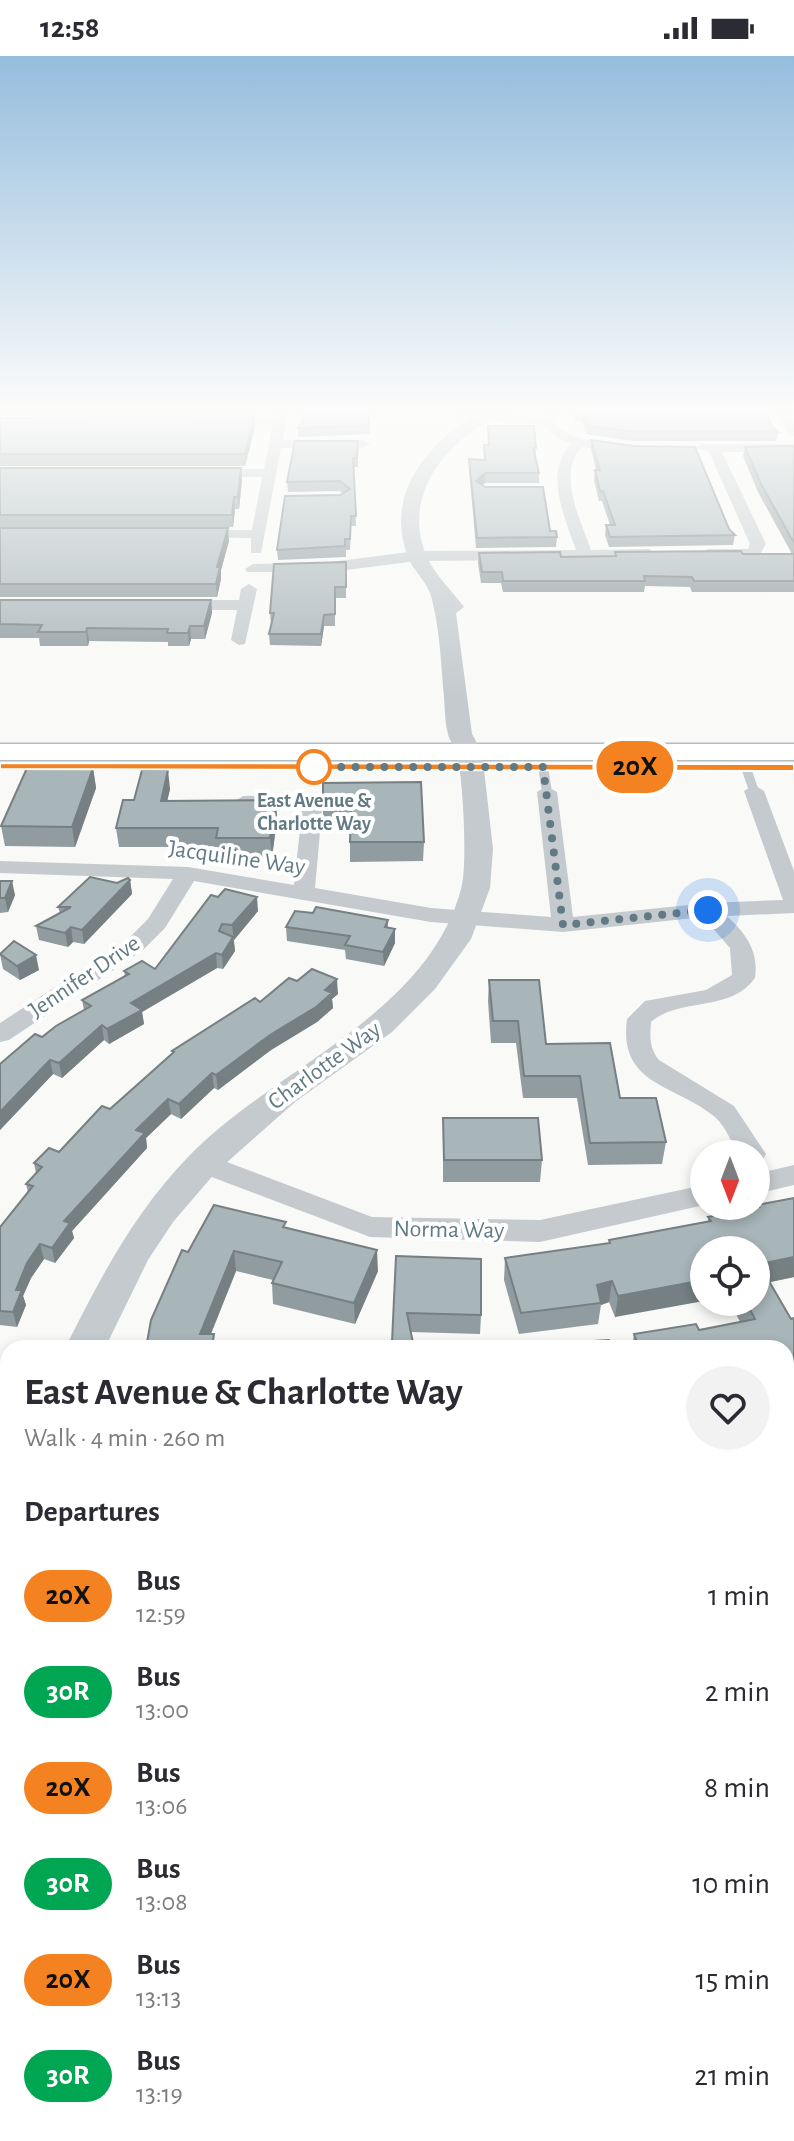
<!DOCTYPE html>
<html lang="en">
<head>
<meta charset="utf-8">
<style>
  :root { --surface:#fff; --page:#f2f2f3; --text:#2b2b33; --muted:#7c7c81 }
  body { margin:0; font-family:"Alegreya Sans",sans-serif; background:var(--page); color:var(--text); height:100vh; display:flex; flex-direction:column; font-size:30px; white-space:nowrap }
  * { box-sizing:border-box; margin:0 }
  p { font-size:26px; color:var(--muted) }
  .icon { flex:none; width:44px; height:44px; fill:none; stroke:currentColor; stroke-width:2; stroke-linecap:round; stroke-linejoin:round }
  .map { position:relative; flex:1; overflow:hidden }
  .side { position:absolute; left:0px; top:1284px; width:794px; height:802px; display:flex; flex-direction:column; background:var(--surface); border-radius:24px 24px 0 0; box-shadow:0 4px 12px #0003 }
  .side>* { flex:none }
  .badge { padding:0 16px; border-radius:26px; font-size:28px; line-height:52px }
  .needle { width:52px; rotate:180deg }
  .controls { position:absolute; left:690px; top:1084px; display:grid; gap:16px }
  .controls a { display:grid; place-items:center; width:80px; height:80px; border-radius:50%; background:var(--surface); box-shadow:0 4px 12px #0003; font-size:40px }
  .you { position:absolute; width:40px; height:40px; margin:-20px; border:6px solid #fff; border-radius:50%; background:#1a73e8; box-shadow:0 0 0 12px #1a73e833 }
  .map>.badge { position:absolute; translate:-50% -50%; box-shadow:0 0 0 4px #fff }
  h2 { padding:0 24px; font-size:30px; line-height:72px }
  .round { display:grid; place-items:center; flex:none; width:84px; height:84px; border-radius:42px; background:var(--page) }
  .overview { display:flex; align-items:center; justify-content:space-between; height:136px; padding:0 24px }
  h1 { font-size:38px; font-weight:700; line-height:60px }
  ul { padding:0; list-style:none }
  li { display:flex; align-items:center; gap:24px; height:96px; padding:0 24px }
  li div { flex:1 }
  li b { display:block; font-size:30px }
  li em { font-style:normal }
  li .badge { min-width:88px; font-weight:700; text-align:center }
  .status { display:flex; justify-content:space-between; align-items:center; height:56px; padding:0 40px; background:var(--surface); direction:ltr }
  .status svg { height:22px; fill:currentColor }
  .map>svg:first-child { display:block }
  .green { fill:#dae0d6 }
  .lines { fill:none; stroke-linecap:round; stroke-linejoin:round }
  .stream { stroke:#b9cacc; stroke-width:11 }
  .secondary-casing { stroke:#b4bdc0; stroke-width:3 }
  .service { fill:#c4cacd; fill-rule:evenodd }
  .minor { fill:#c4cacd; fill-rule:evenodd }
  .tertiary { fill:#c4cacd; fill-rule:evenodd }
  .secondary { fill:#fff; fill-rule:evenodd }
  .wall { fill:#909c9f }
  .shaded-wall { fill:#767f82 }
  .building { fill:#a8b5b9; stroke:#767f82; stroke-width:2 }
  .line { fill:#f58220; stroke:#fff; stroke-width:2 }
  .walk { stroke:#627a84; stroke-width:8; stroke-dasharray:0 14.4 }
  .stop-dot { fill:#fff; stroke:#f58220; stroke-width:4 }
  .labels { text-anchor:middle; stroke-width:8; stroke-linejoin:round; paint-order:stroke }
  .far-stop-label { font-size:20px; font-weight:bold; fill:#627a84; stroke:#fff }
  .street-label { font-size:24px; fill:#627a84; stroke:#fff }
</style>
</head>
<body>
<div class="status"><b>12:58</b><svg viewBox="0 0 49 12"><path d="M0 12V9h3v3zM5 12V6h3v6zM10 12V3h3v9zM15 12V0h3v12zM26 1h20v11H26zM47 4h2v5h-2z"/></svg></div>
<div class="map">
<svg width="794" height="2085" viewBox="0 0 794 2085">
  <rect width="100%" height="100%" fill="#f9f9f7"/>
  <path class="green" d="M794,1745V2085H165L158,2078H786V1747Z"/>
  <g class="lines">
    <g class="stream">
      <path d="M0,1926L8,1936"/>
      <path d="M122,2078L128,2085"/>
    </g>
    <defs>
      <rect id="secondary" x="0" y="688" width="794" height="16"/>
    </defs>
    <use href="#secondary" class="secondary-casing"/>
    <g class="service">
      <path d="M543,708L548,711L552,736L547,739L542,736L538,711Z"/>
      <path d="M746,709L751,712L759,735L758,737L754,738L749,735L741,712Z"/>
    </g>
    <g class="minor">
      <path d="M276,352H288L283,384H363L370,388L363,392H281L261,497H251V482L191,481V475L196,474H252L262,421H208L201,417L208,413H264L273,368L220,369L214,365L220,361L274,360Z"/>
      <path d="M436,352L542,362L551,352H566L554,366C573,389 605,384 631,389V395L626,396L582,391C556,418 581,464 591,494L649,493L657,498L649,503L417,505L331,516H247L245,513L253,508L331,506L417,495L576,494C565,462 543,416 571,388L557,382L544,369L482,364Z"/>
      <path d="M774,352H786L794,365V380L789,379Z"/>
      <path d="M702,388H794V396H722L766,488L759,500L708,503L700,498L708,493H748L750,488L709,396L695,392Z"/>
      <path d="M249,528L257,533L245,588L239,589L231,584L237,554H177L169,549L177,544H239L241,533Z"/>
      <path d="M754,729L764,735L794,815V857L727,860C746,878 759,895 755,922C730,957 679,941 651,966C650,980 649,992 659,1004L734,1050L766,1098L762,1105L756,1106V1098H738C731,1086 726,1071 715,1061C676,1028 618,1030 627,963L645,945L706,934L732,919L730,892L703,861L563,876L431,866L194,825L165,872L143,894L9,984L0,986V967L127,884L148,863L173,823L0,817V805L188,811L294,829L302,755L299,751L243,752L233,746L243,740L304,739L311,741L322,754L315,832L431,852L551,861L537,736L547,730L557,736L573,861L708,847L783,844L744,735Z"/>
      <path d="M203,1097L372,1161L540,1164L704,1129V1149L540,1186L370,1181L193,1114L189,1107L193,1100Z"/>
      <path d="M794,1109V1129L756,1138V1118Z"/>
      <path d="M794,1358V1386L786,1388V1360Z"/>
      <rect x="0" y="1413" width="8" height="30"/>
      <path d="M794,1725V1765L786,1767V1727Z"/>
      <rect x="0" y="1765" width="8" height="40"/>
    </g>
    <g class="tertiary">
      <path d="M484,352H504C492,365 473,373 459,386C424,417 406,462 430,507C439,523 453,536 464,551L456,557L472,678L482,696L493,793L490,832L471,883L435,933L392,976L295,1046L216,1116L173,1166L148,1204L105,1292H65C101,1221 133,1158 189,1100C274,1012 427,960 461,833C468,810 463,717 456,695C454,689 449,684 448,678C445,667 445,653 444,642C441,608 440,573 431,540C427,525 412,514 407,499C384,432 432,385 484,352Z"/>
      <path d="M8,1603V1688L0,1692V1607Z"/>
    </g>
    <use href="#secondary" class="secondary"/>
  </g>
  <g class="wall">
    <path d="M0,352H262L261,357L0,358Z"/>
    <path d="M369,352L370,378L298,381V372Z"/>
    <path d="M573,352H764L772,371L778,376L776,385H633L586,378L582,365H575Z"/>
    <path d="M0,362L255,371L245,410H0Z"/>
    <path d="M488,370L536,392V401L539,417V427H485L482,429L557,481L556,491L476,492L469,413V403L484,404V389H488Z"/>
    <path d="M591,384L729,473L735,479L733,489L609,491L605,479L606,469H610L602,445H599L594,424L595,414H596L591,393Z"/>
    <path d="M358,385V411H354L356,470H351L350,494H346V501L278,504L277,494L343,437L340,435L288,436L287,426Z"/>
    <path d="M794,390V536H692L690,531L645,530L644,536H503L501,527H481L478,507L479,497L561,501L615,500V496L792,498L758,436L743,400L745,391Z"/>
    <path d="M0,412L242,424L239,453H235L233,471H0Z"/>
    <path d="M0,472L229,485L221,514V523L217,541H0Z"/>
    <path d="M346,506V542H335V570H324L321,590L270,589L269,578L271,568L270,557Z"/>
    <path d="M0,544H211L212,557L205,583H191L189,590H168V586L89,585L88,590H40L39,582H0Z"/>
    <path d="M93,712L96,732L75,791L5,790L1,770Z"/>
    <path d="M323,727L424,786L423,805L350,806V773H323Z"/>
    <path d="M170,733L167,744H276L277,763L272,801H218L217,791H119L116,772L134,744Z"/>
    <path d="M130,824L132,838L84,888L73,886L68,891L39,884L36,870L60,857L58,851L117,827Z"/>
    <path d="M0,825L15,839L8,856L0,857Z"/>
    <path d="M211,839L258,855L234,884L235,895L223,913L217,912L142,956L144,968L109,988L104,984L62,1022L53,1018L0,1074V1008L84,954L82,944L125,920L124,915L155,913Z"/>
    <path d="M313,857L388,864V871L395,887L384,910L346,903L345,894L287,885L286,871Z"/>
    <path d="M0,898L39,914L20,924L3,913Z"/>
    <path d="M489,924L546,988L620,1042L666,1086L662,1108L588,1109L577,1042H523L516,987H491L488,945Z"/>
    <path d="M338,938L332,943L333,952L317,966L271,994L218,1034L214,1032L181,1063L171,1058L146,1082L147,1092L72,1175L74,1182L55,1207L44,1203L31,1222L23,1240L26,1249L17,1271L0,1269V1171L28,1136L26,1128L36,1117L34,1107L59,1096L110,1053L172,998V995L260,946Z"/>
    <path d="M443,1062L542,1104L540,1126H443Z"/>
    <path d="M794,1142V1221L770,1226L791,1263L794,1262V1327L786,1328V1292H632L634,1278L699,1274L740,1266L730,1246H756V1194L615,1261L609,1246L601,1249L598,1268L519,1278L504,1224L505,1202L609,1187V1184L708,1165V1161L757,1152V1149Z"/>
    <path d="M286,1172L378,1215L355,1268L273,1248L272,1227L273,1224L236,1215L211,1278L146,1292L188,1196Z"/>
    <path d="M396,1200L481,1259L480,1278L411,1276L414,1292L392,1286Z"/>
    <path d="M794,1587V1677L786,1679V1588Z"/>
  </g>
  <g class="shaded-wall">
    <path d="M254,360L255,371L245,410V398Z"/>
    <path d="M241,412L242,424L239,453L238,441Z"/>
    <path d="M485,417V427L475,435L476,425Z"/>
    <path d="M234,441L235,453L233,471L232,459Z"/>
    <path d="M228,472L229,485L221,514V523L217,541L216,528L217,511Z"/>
    <path d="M211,544L212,557L205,583L204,570Z"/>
    <path d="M324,559V570L321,590V578Z"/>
    <path d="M190,570L191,583L189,590L188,577Z"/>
    <path d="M87,572L89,585L88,590L86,576Z"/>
    <path d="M93,712L96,732L75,791L72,771Z"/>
    <path d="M168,714L170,733L163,764L161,745Z"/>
    <path d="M276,744L277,763L272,801L270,782Z"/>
    <path d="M130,824L132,838L84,888L82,874Z"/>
    <path d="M12,825L15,839L8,856L5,842Z"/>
    <path d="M257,841L258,855L234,884L232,869Z"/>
    <path d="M71,871L73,886L68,891L65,877Z"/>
    <path d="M395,873V887L384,910L383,896Z"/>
    <path d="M233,881L235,895L223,913L222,899Z"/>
    <path d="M216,897L217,912L142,956L144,968L109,988L107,973L131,947Z"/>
    <path d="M36,899L39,914L20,924L17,910Z"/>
    <path d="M337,923L338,938L332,943L333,952L317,966L271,994L218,1034L216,1019Z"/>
    <path d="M102,969L104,984L62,1022L59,1007Z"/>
    <path d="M50,1004L53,1018L0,1074V1056Z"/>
    <path d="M212,1017L214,1032L181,1063L179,1048Z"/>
    <path d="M168,1043L171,1058L146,1082L147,1092L72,1175L74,1182L55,1207L52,1192L64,1165L136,1074Z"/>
    <path d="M40,1188L44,1203L31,1222L23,1240L26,1249L17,1271L13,1256L16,1234L27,1207Z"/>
    <path d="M377,1194L378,1215L355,1268L354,1247Z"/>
    <path d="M234,1195L236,1215L205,1292L200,1278Z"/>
    <path d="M794,1201V1221L756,1229L759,1208Z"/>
    <path d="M704,1224V1245L615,1261L618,1240Z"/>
    <path d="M612,1225L609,1246L601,1249L597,1229Z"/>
    <path d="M794,1307V1327L786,1328V1308Z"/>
    <path d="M0,1308L3,1317L0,1329Z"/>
    <path d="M794,1478V1490L792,1495L786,1498V1481Z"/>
  </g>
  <g class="building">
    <path d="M303,352H369V369L298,372L302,366Z"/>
    <path d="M575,352H764L772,371L778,376H634L587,369L582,356H576Z"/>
    <path d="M254,360L245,398H0V362Z"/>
    <path d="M488,370H534L536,392H533L539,417H485L476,425L485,431H543L550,475H556L557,481L477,482L469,403L485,404L484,389H489Z"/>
    <path d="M591,384L634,390L695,391L729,473L735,479L610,481L606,469H615L603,435H600L595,414H600Z"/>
    <path d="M295,385H358L357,402H353L356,460H351L350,483H345V490L277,494L285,440L340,439L350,433L340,425L287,426Z"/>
    <path d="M786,390H794V487L760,426L745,391Z"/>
    <path d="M0,412H241L238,441H234L232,459H0Z"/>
    <path d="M0,472H228L217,511H220L216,528H0Z"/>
    <path d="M741,495L743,498H794V525H694L692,521L644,520L645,525H503L502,516H482L479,497L560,496L561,501L616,500L615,496Z"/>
    <path d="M346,506V531H335V558L324,559L321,578H269L274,557H270L274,508Z"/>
    <path d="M0,544H211L204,570H190L188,577H167L168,573L87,572L86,576H38L42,569L0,568Z"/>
    <path d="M27,712H93L72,771L1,770Z"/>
    <path d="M142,714H168L161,745L276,744L270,782H216L218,772H116L123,744H134Z"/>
    <path d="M421,726L424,786H350L351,754H323V727Z"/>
    <path d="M90,821L117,827L128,822L130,824L82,874L71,871L65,877L36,870L71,851H58Z"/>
    <path d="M0,825H12L5,842H0Z"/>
    <path d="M225,833L257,841L232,869L222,868L219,875L233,881L222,899L216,897L131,947L142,954L107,973L102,969L59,1007L50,1004L0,1056V1008L35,978L42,981L56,970L91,950L82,944L129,918L124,915L142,905L155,913L211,839L218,841Z"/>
    <path d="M316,851L388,864L385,871L395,873L383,896L345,889L350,880L286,871L295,855L313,857Z"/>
    <path d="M14,885L36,899L17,910L0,898Z"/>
    <path d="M312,913L337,923L325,934L332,937L316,951L270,979L216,1019L212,1017L179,1048L168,1043L136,1074L145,1077L64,1165L70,1167L52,1192L40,1188L27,1207L16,1234H22L13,1256L0,1255V1171L33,1130L26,1128L42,1111L34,1107L49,1092L59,1096L102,1050L110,1053L174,996L172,995L255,942L260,946L289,922L297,925Z"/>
    <path d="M489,924H539L546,988L610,987L620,1042H656L666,1086L590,1087L580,1020H524L518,965H493Z"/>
    <path d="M443,1062H538L542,1104H444Z"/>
    <path d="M794,1142V1201L759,1208L791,1263L794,1262V1307L786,1308V1292H639L634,1278L696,1268L699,1274L755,1263L746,1246H756V1194H704V1224L618,1240L612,1225L597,1229L601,1247L521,1257L505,1202L610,1187L609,1184L711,1165L708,1161L759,1151L757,1149Z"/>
    <path d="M214,1149L286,1166L283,1171L377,1194L354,1247L272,1227L282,1206L234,1195L200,1278H214L212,1292H146L151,1264L182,1194L188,1196Z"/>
    <path d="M396,1200L481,1203V1259L407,1257L414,1292H354V1290L392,1286Z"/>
    <path d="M609,1284L611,1292H562L561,1287Z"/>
    <path d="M512,1290V1292H484Z"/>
    <path d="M794,1438V1478L786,1481V1440Z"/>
    <path d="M794,1587V1665L786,1666V1588Z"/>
  </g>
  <linearGradient id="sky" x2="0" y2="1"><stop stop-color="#95bddd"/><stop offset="0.55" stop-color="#fcfcfb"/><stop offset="1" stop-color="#fcfcfb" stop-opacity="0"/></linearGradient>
  <rect width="794" height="644" fill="url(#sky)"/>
  <path class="line" d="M0,707L794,708V715L0,713Z"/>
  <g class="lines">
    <path class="walk" d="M314,711H306H543L563,869L708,854"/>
  </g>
  <circle class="stop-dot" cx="314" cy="711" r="16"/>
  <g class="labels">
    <g class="far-stop-label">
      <text x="314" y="751">East Avenue &amp;<tspan x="314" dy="23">Charlotte Way</tspan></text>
    </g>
    <g class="street-label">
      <text transform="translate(237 801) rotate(8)" y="8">Jacquiline Way</text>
      <text transform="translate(84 920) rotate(-34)" y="8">Jennifer Drive</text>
      <text transform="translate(324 1009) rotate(-36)" y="8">Charlotte Way</text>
      <text transform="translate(449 1173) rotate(1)" y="8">Norma Way</text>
    </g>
  </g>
</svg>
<div class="controls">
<a><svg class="needle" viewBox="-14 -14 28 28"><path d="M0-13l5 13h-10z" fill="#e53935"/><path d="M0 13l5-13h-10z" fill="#7c7c81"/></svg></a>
<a><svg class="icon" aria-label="locate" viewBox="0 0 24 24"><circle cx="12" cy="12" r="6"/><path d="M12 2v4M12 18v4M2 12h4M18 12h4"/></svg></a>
</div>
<div class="you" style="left:708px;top:854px"></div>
<b class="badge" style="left:635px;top:711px;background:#f58220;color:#111">20X</b>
<section class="side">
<div class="overview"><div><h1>East Avenue &amp; Charlotte Way</h1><p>Walk · 4 min · 260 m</p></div><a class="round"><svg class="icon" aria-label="heart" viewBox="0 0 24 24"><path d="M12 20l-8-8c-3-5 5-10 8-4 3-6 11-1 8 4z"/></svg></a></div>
<h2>Departures</h2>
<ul>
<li><span class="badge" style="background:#f58220;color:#111">20X</span><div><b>Bus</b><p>12:59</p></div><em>1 min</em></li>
<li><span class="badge" style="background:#00a651;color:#fff">30R</span><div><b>Bus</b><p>13:00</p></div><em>2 min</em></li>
<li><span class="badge" style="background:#f58220;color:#111">20X</span><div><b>Bus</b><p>13:06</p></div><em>8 min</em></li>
<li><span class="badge" style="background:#00a651;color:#fff">30R</span><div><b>Bus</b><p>13:08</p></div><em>10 min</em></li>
<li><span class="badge" style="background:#f58220;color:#111">20X</span><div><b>Bus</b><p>13:13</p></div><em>15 min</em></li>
<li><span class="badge" style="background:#00a651;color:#fff">30R</span><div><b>Bus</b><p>13:19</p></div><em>21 min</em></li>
</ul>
</section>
</div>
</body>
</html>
